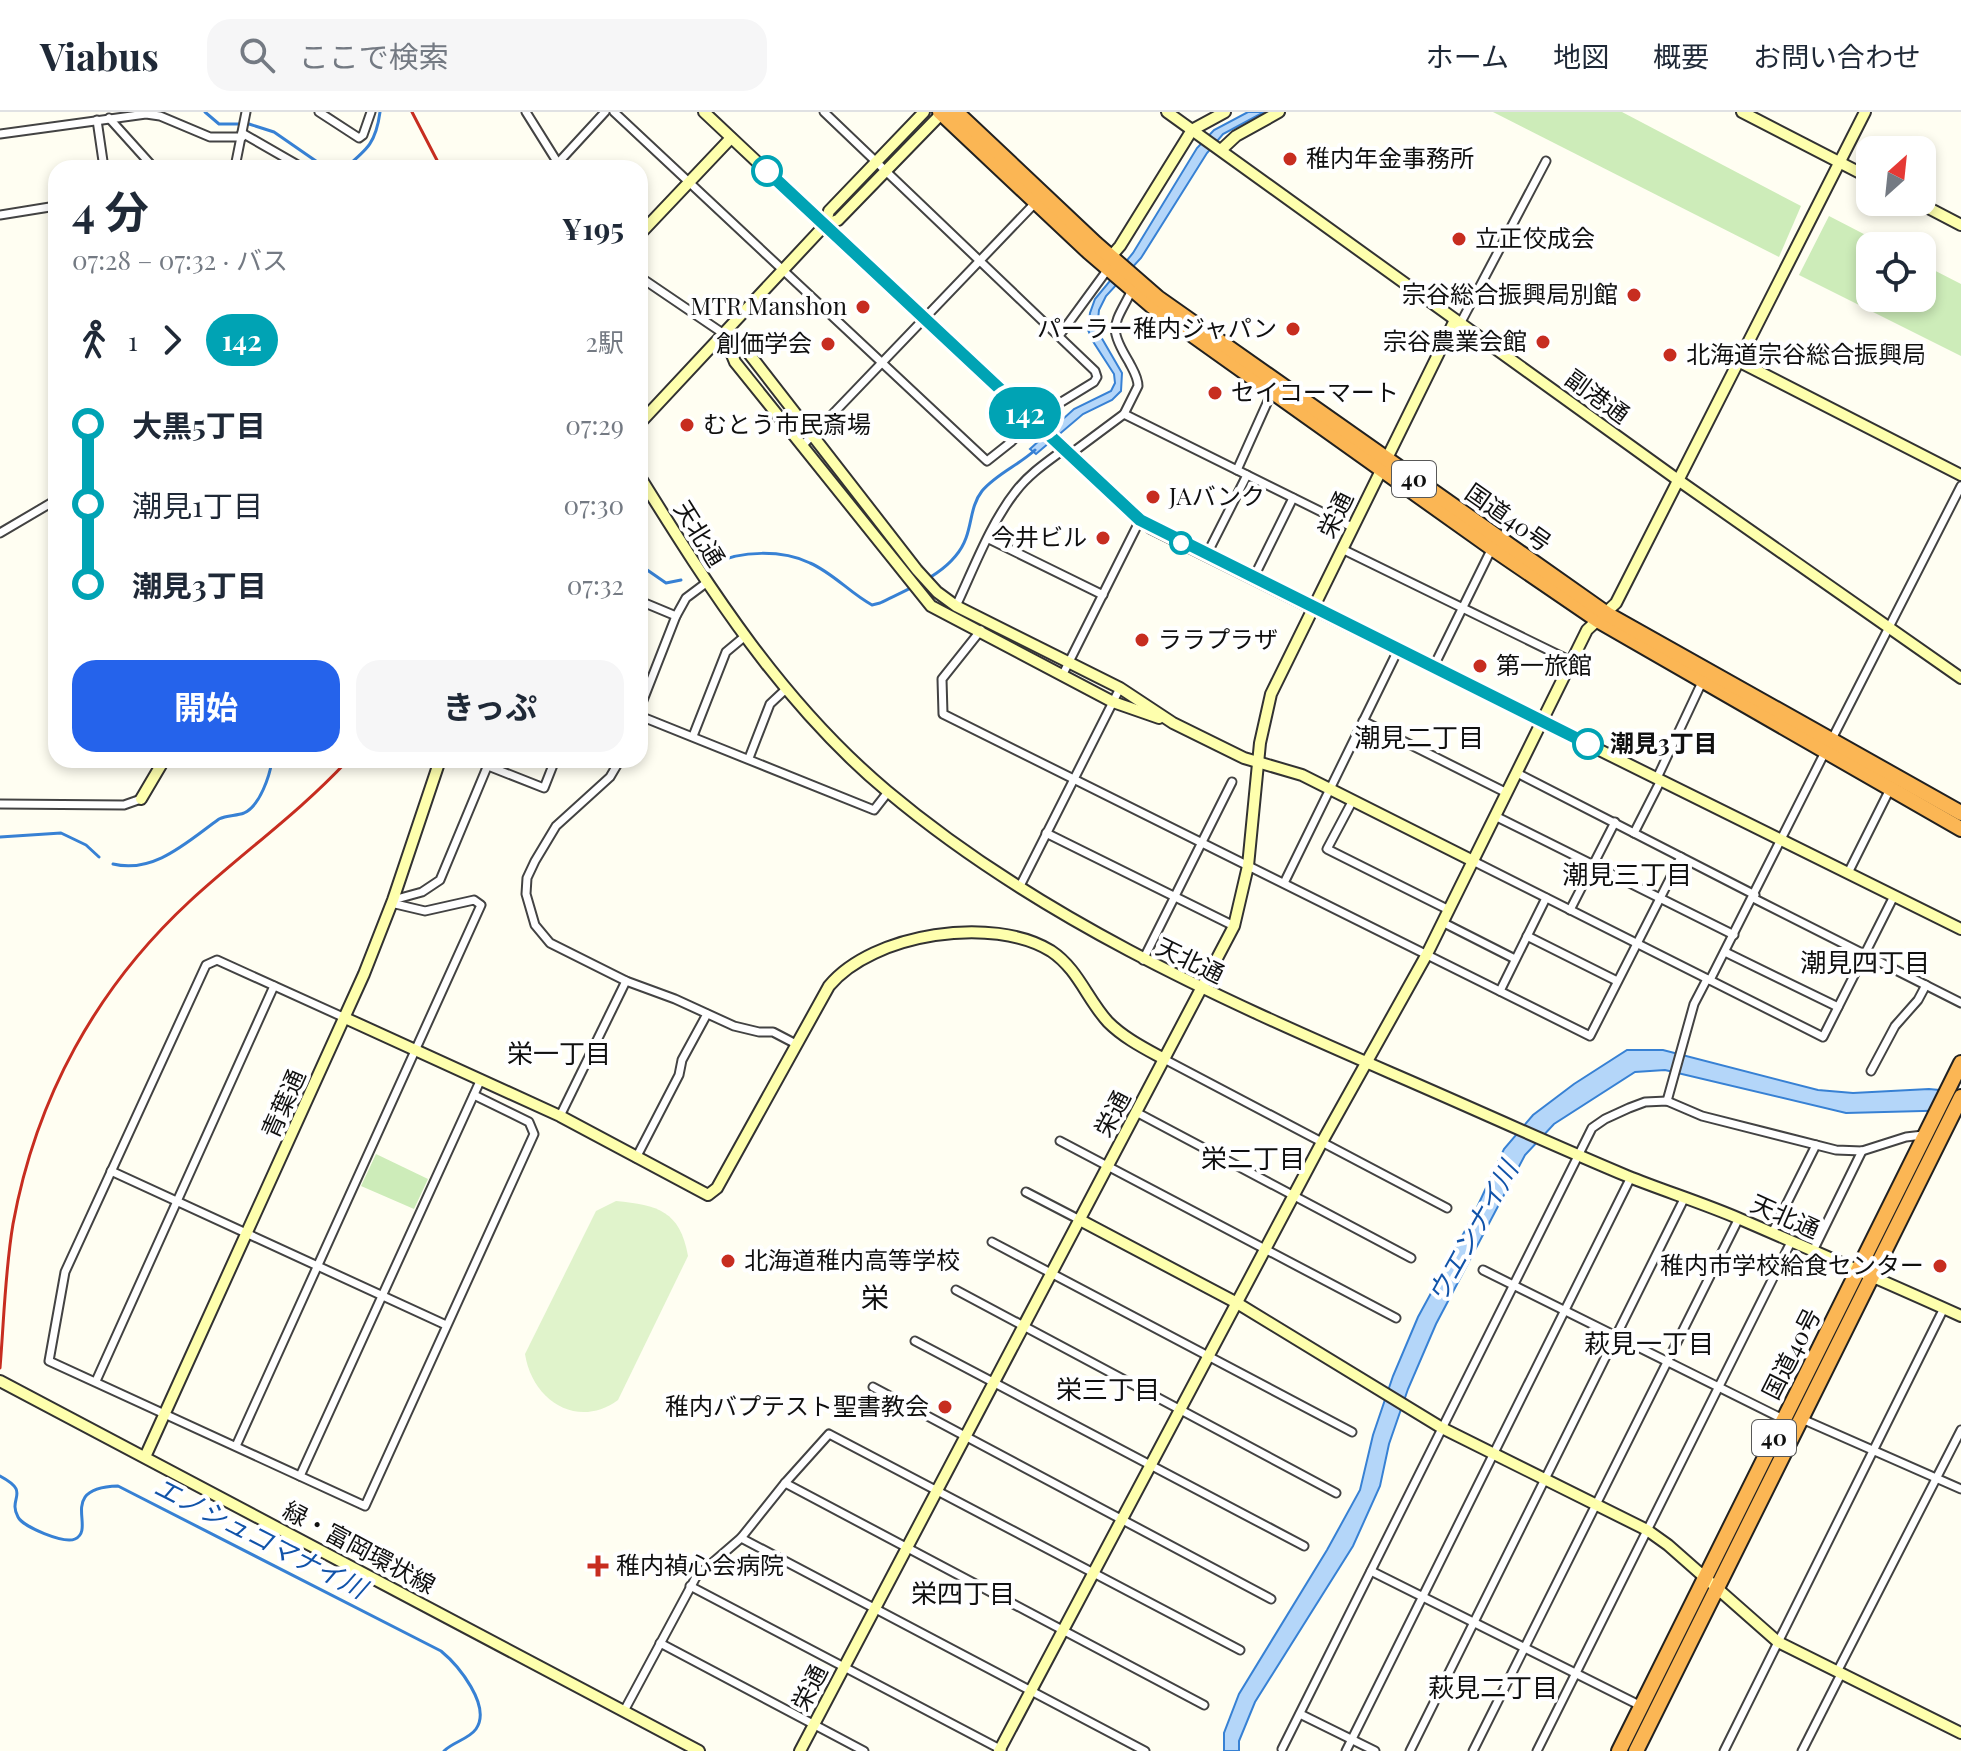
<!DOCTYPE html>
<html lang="ja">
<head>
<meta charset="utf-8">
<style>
  :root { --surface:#fff; --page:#f6f6f7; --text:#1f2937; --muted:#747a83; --line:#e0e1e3; --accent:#2563eb }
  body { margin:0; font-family:"Playfair Display","Noto Sans JP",serif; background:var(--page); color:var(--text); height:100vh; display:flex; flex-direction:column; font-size:30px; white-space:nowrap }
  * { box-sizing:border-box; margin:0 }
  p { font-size:26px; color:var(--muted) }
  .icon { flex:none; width:44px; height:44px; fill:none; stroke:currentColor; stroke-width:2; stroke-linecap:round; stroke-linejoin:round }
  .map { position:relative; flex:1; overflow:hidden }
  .side { position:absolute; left:48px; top:48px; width:600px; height:608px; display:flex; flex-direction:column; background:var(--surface); border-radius:24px; box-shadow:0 4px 12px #0003 }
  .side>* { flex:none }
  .badge { padding:0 16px; border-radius:26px; font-size:28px; line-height:52px }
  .needle { width:52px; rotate:27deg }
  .fabs { position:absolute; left:1856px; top:24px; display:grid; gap:16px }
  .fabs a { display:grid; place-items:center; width:80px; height:80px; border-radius:16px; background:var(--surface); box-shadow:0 4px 12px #0003; font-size:40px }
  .map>.badge { position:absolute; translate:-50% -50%; box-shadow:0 0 0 4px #fff }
  .legs { display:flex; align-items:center; gap:12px; height:88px; padding:0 24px; font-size:26px }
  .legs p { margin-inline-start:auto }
  .headline { display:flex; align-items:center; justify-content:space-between; height:136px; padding:0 24px }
  h1 { font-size:44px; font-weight:700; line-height:60px }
  .action { display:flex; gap:16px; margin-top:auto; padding:16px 24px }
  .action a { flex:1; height:92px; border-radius:24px; background:var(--accent); color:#fff; font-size:32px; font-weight:700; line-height:92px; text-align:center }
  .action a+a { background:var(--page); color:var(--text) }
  ul { padding:0 24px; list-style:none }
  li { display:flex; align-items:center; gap:28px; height:80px; font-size:30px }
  li i { display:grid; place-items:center; width:12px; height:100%; margin:0 10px; background:currentColor }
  li i::after { content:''; width:20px; height:20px; margin:-10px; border:6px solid; border-radius:50%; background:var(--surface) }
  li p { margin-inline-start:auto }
  li:first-child i { background:linear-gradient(#0000 50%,currentColor 0) }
  li:last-child i { background:linear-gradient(currentColor 50%,#0000 0) }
  header { display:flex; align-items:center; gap:48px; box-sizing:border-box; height:112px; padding:0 40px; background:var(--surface); border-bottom:2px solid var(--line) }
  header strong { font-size:38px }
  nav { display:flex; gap:44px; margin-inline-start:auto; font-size:28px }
  .search { width:560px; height:72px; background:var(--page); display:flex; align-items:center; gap:20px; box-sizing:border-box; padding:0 28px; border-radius:24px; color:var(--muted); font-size:30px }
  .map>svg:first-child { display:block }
  .green { fill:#cdecb9 }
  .pitch { fill:#e0f3cb }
  .water { fill:#b4d6f9; stroke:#3781d4; stroke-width:2 }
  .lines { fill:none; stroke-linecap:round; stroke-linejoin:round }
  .stream { stroke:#3781d4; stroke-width:3 }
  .street-casing { stroke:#434343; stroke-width:11 }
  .secondary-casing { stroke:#323232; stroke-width:14 }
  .highway-casing { stroke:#212121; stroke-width:18 }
  .street { stroke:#fff; stroke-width:7 }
  .secondary { stroke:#feffad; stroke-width:10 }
  .highway { stroke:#fbb654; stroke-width:14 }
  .rail { stroke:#c72d20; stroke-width:3 }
  .line-1-casing { stroke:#fff; stroke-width:18 }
  .line-1 { stroke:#00a3b4; stroke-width:12 }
  .poi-dot { fill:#c72d20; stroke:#fff; stroke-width:3 }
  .stop-1-dot { fill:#fff; stroke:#00a3b4; stroke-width:4 }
  .labels { text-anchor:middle; stroke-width:8; stroke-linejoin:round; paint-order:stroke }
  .shield { fill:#fff; stroke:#585858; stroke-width:2 }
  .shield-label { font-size:22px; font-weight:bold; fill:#101010 }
  .poi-label { font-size:24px; fill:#101010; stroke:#fff; text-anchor:start }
  .street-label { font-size:24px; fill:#101010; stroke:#fff }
  .stop-label { font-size:24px; font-weight:bold; fill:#101010; stroke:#fff; text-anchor:start }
  .neighbourhood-label { font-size:26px; fill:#101010; stroke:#fff }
  .water-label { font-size:26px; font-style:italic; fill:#1153a9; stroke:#fff }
  .quarter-label { font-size:28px; fill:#101010; stroke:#fff }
</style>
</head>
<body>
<header>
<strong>Viabus</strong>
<div class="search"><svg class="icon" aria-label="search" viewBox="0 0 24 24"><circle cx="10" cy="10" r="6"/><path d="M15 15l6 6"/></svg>ここで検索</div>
<nav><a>ホーム</a><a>地図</a><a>概要</a><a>お問い合わせ</a></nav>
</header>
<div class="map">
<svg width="1961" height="1639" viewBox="0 0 1961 1639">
  <rect width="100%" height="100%" fill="#fffef2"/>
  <g class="green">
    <path d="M1493,0H1622L1801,94L1779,145Z"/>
    <path d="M1829,104L1887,134H1870V186H1922V152L1961,172V244L1799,163Z"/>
    <path d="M376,1042L428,1067L414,1097L361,1074Z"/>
  </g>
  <path class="pitch" d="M616,1089C658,1093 680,1099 688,1144L618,1288C577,1318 532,1288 525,1242L596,1099Z"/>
  <g class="water">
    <path d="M1248,0H1264L1223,22L1207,41L1141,146L1106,184L1099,198L1097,218L1122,261L1121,279L1112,288L1083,302L1036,342L1030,337L1074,297L1111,279L1115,271L1114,262L1094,231L1088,218L1090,201L1095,187L1133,141L1197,36L1214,18Z"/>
    <path d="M1627,938H1663L1818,978L1853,981L1929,977L1961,980V998L1846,1001L1665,958L1635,960L1554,1012L1525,1043L1436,1212L1408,1277L1389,1332L1380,1374L1353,1434L1255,1590L1239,1629V1639H1224V1621L1239,1582L1327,1438L1360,1378L1373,1323L1393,1264L1418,1205L1473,1104L1504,1037L1533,1003L1574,972Z"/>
  </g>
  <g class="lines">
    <g class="stream">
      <path d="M205,0L219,12H240"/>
      <path d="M249,12L274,20L326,56"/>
      <path d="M345,56C368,37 376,30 380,0"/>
      <path d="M714,452C740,438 783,438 810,451C833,461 850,481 872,493L880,491C910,476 954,460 966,426C972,410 971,393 982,379C996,362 1019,353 1035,338"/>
      <path d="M640,453L666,471L681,468"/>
      <path d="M0,725L61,721L86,733L99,745"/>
      <path d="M113,752C154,762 187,730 219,707C227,703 236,704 244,701C260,694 270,663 272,648"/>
      <path d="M0,1364C32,1381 7,1385 18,1405C23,1415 64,1432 75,1427C97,1417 56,1376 118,1374L441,1539C458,1553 492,1594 476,1617C469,1627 453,1630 444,1639"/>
    </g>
    <defs>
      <g id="street">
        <path d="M319,0L359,26L363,23L371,0"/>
        <path d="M526,0L561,56"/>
        <path d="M614,0L987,349L1011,330L1032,308L1094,270L1097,265L1095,259L824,0"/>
        <path d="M109,6L154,56"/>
        <path d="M97,8L104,56"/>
        <path d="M242,21L303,56"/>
        <path d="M0,22L146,2L160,4L210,25H242"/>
        <path d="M558,51L605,0"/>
        <path d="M238,56L236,50L246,0"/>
        <path d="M0,103L56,94"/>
        <path d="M640,165L724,222"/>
        <path d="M1460,212L1546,49"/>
        <path d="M1059,224L1108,157"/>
        <path d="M1124,302L1352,415"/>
        <path d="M802,334L1037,89"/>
        <path d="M1069,343L1124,302L1138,274C1138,265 1133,258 1129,250C1107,214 1114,214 1132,178"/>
        <path d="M1237,358L1272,280"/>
        <path d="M0,421L56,388"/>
        <path d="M989,427L1103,483"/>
        <path d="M1342,437L1571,549"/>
        <path d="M1206,444L1247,363"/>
        <path d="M1253,467L1293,386"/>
        <path d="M640,489L676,504L640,596"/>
        <path d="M956,494C974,456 990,412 1016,379C1029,362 1047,350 1063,338"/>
        <path d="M676,504L686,486L706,471"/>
        <path d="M981,518L942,567L943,602L1590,924L1681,745"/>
        <path d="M1433,556L1492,436"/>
        <path d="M1062,564L1140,408"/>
        <path d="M640,604L874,698L888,680"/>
        <path d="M1363,609L1507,681"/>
        <path d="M693,624L726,540L744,525"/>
        <path d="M1832,627L1961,374"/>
        <path d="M749,646L770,592L786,577"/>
        <path d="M620,648L610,665L556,714L535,749L527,766L526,782L535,813L550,831L626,869L675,887L734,914L759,920H773L796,932"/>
        <path d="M488,654L544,676L555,648"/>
        <path d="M1517,661L1755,783"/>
        <path d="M1657,666L1703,568"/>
        <path d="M1353,688L1327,737L1449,798"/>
        <path d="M0,692L124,693L141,687"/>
        <path d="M1495,704L1734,823"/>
        <path d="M1046,721L1234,814"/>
        <path d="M1634,721L1661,668"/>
        <path d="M1473,749L1823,925L1894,784"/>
        <path d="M1848,761L1891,675"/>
        <path d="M1284,771L1398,538"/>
        <path d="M1020,774L1120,576"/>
        <path d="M1753,786L1961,891"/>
        <path d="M393,788L422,780L440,768L490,648"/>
        <path d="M1570,798L1615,710"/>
        <path d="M1442,810L1515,847"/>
        <path d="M1527,824L1617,869"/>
        <path d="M1725,840L1838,895"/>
        <path d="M1143,848L1232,670"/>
        <path d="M1710,868L1826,638"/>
        <path d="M1500,879L1546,786"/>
        <path d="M345,906L217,848L206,853L65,1160L49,1249L365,1394L534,1022L529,1010L474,983"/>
        <path d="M1164,947L1447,1096"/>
        <path d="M1871,959L1895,914L1918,888L1926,873"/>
        <path d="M1667,989L1694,892L1707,867"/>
        <path d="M1136,1000L1411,1146"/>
        <path d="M560,1004L626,869"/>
        <path d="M1060,1029L1396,1206"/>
        <path d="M636,1046L679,963L682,948L707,902"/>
        <path d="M111,1059L446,1213"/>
        <path d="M1026,1080L1080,1108"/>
        <path d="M1772,1121L1816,1033"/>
        <path d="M992,1130L1352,1320"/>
        <path d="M1813,1139L1862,1039"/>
        <path d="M1483,1158L1785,1308"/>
        <path d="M956,1178L1336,1381"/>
        <path d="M915,1229L1304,1434"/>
        <path d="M96,1269L274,874"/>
        <path d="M873,1275L1271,1487"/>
        <path d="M1802,1307L1961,1377"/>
        <path d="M236,1334L481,793L474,788L425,799L391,791"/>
        <path d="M300,1364L481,967"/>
        <path d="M785,1371L1204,1593"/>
        <path d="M741,1426L1145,1639"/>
        <path d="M1371,1459L1641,1594"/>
        <path d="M690,1474L1002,1638"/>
        <path d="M660,1531L864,1639"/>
        <path d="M1837,1560L1961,1318"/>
        <path d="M624,1599L696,1465L741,1426L785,1371L829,1322L1240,1538"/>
        <path d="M1300,1602L1375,1639"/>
        <path d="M1282,1637L1592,1016L1605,1007L1629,996L1645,990L1667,989L1702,1004L1836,1038L1862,1039L1906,1025L1923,1023"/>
        <path d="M1346,1639L1631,1065"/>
        <path d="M1410,1639L1685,1085"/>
        <path d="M1473,1639L1739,1106"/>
        <path d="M1537,1639L1791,1130"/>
        <path d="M1724,1639L1944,1196"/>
        <path d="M1802,1639L1841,1562"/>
      </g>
      <g id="secondary">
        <path d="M704,0L1063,338L1151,416L1961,817"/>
        <path d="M1167,0L1678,368L1961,566"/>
        <path d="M1742,0L1870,66"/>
        <path d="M1221,38L1236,24L1279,0"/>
        <path d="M1917,90L1961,113"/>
        <path d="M825,113L829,99L924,0"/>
        <path d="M640,122L731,26"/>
        <path d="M1107,149L1120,134L1192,18L1225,0"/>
        <path d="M724,222L747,239L917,458L937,480L956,494L1120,576L1173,611L1244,646L1302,663L1473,749"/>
        <path d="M724,223L735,250L931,494L1113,590L1159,606"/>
        <path d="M1738,249L1961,363"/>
        <path d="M640,311L825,113L838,108L943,0"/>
        <path d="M640,365C711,479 783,592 887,679C1037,805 1214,884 1391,961C1470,995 1548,1031 1627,1064C1664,1079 1703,1091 1740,1107C1814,1139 1888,1171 1961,1204"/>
        <path d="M141,687L164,648"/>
        <path d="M345,906L560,1004L708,1083L717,1076L829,874C873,821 993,803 1051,839C1078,857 1087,887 1108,910C1124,926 1144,936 1164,947"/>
        <path d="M1080,1108L1237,1191L1442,1316L1647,1418L1668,1433L1778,1530L1961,1621"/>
        <path d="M0,1269L699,1639"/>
        <path d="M145,1345L364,862L393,788L440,648"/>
        <path d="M800,1639L1234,814L1248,754L1260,631L1271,582L1455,208"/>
        <path d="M999,1639L1322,1030L1427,842L1587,518L1616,491L1865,0"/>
      </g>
      <g id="highway">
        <path d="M940,0L1089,140L1152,194L1492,436L1599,509L1961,717"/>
        <path d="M956,0L1096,132L1158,186L1607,502L1961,701"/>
        <path d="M1619,1639L1961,951"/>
        <path d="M1636,1639L1961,985"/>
      </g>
    </defs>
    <use href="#street" class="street-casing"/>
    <use href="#secondary" class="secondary-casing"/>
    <use href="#highway" class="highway-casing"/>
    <use href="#street" class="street"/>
    <use href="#secondary" class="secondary"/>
    <use href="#highway" class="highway"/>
    <g class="rail">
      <path d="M412,0L441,56"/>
      <path d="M0,1256C4,1208 5,1159 13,1112C36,986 96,876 190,789C242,741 300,700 348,648"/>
    </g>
  </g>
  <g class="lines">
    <defs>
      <path id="line-1" d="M767,59L1140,408L1588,632"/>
    </defs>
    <use href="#line-1" class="line-1-casing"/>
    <use href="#line-1" class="line-1"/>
  </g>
  <g class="poi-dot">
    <circle cx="1290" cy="47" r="8"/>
    <circle cx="1459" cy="127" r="8"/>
    <circle cx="1634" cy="183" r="8"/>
    <circle cx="863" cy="195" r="8"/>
    <circle cx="1293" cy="217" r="8"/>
    <circle cx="1543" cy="230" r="8"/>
    <circle cx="828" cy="232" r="8"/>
    <circle cx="1670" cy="243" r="8"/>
    <circle cx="1215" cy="281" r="8"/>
    <circle cx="687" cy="313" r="8"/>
    <circle cx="1153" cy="385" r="8"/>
    <circle cx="1103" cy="426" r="8"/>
    <circle cx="1142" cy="528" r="8"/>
    <circle cx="1480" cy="554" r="8"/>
    <circle cx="728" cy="1149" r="8"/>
    <circle cx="1940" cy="1154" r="8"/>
    <circle cx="945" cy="1295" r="8"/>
    <path d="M594 1442h8v8h8v8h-8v8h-8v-8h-8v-8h8z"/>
  </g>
  <g class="stop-1-dot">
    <circle cx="767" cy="59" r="14"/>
    <circle cx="1181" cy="431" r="10"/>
    <circle cx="1588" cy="632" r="14"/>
  </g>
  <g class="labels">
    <g class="shield">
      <rect x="1392" y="349" width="44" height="36" rx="6"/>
      <rect x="1752" y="1308" width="44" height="36" rx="6"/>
    </g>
    <g class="shield-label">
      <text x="1414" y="375">40</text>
      <text x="1774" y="1334">40</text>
    </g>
    <g class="poi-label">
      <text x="1306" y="55">稚内年金事務所</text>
      <text x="1475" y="135">立正佼成会</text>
      <text x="1618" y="191" text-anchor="end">宗谷総合振興局別館</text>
      <text x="847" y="203" text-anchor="end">MTR Manshon</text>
      <text x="1277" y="225" text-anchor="end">パーラー稚内ジャパン</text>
      <text x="1527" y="238" text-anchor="end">宗谷農業会館</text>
      <text x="812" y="240" text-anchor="end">創価学会</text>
      <text x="1686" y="251">北海道宗谷総合振興局</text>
      <text x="1231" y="289">セイコーマート</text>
      <text x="703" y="321">むとう市民斎場</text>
      <text x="1169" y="393">JAバンク</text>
      <text x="1087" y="434" text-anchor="end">今井ビル</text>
      <text x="1158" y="536">ララプラザ</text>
      <text x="1496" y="562">第一旅館</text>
      <text x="744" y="1157">北海道稚内高等学校</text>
      <text x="1924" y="1162" text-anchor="end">稚内市学校給食センター</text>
      <text x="929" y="1303" text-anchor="end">稚内バプテスト聖書教会</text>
      <text x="616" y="1462">稚内禎心会病院</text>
    </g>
    <g class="street-label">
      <text transform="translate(1597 285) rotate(36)" y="8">副港通</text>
      <text transform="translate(1336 403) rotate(-64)" y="8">栄通</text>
      <text transform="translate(1508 406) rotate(35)" y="8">国道40号</text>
      <text transform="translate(699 422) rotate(58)" y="8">天北通</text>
      <text transform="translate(1190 849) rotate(26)" y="8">天北通</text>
      <text transform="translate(284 992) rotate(-66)" y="8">青葉通</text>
      <text transform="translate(1113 1002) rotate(-62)" y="8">栄通</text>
      <text transform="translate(1785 1105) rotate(24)" y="8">天北通</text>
      <text transform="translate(1792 1242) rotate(-63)" y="8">国道40号</text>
      <text transform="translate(359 1436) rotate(28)" y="8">緑・富岡環状線</text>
      <text transform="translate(810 1576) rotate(-63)" y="8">栄通</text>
    </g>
    <g class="stop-label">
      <text x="1610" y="640">潮見3丁目</text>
    </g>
    <g class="neighbourhood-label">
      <text x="1419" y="635">潮見二丁目</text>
      <text x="1627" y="772">潮見三丁目</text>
      <text x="1865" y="860">潮見四丁目</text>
      <text x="559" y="951">栄一丁目</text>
      <text x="1253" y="1056">栄二丁目</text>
      <text x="1649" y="1241">萩見一丁目</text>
      <text x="1108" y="1287">栄三丁目</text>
      <text x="963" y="1491">栄四丁目</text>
      <text x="1493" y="1585">萩見二丁目</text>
    </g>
    <g class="water-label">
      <text transform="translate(1473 1120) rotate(-61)" y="9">ウエンナイ川</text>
      <text transform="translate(260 1426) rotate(27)" y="9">エノシュコマナイ川</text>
    </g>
    <g class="quarter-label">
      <text x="875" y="1196">栄</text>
    </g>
  </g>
</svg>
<div class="fabs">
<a><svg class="needle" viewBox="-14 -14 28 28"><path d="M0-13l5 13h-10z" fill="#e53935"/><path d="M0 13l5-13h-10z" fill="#747a83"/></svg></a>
<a><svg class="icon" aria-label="locate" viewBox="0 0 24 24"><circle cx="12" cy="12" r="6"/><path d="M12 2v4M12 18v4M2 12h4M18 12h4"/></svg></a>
</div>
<b class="badge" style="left:1025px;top:301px;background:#00a3b4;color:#fff">142</b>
<section class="side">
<div class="headline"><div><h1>4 分</h1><p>07:28 – 07:32 · バス</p></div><b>¥195</b></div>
<div class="legs"><svg class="icon" aria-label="walk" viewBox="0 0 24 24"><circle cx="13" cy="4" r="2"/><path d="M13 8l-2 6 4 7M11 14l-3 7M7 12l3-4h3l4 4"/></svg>1<svg class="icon" aria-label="forward" viewBox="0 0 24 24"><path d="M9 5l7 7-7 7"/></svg><b class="badge" style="background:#00a3b4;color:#fff">142</b><p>2駅</p></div>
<ul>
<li><i style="color:#00a3b4"></i><b>大黒5丁目</b><p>07:29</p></li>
<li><i style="color:#00a3b4"></i><span>潮見1丁目</span><p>07:30</p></li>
<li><i style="color:#00a3b4"></i><b>潮見3丁目</b><p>07:32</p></li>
</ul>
<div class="action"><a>開始</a><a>きっぷ</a></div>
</section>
</div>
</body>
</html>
